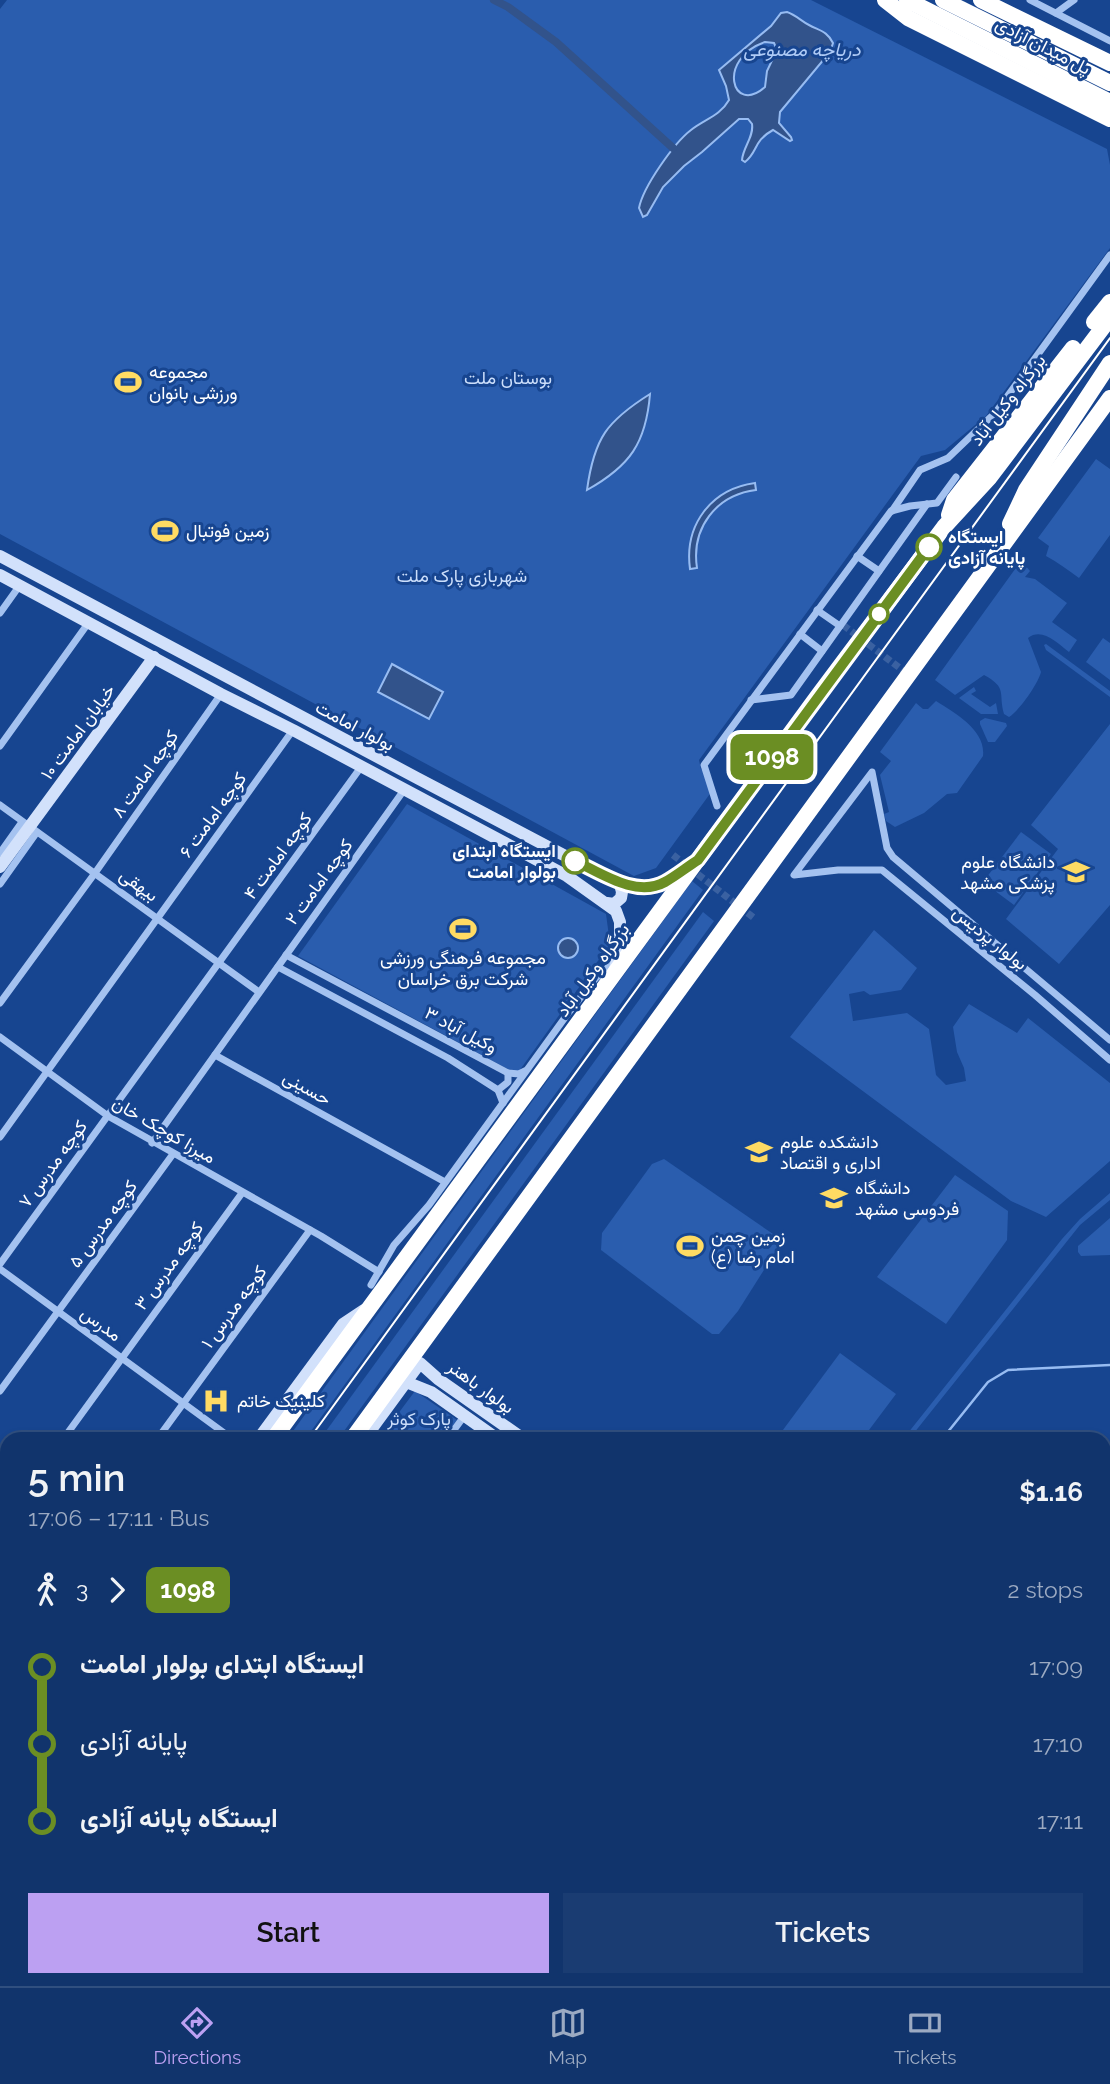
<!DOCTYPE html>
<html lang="en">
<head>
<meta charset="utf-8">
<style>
  :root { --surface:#11346c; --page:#1a3c72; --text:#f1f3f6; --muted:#9caac2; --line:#304f7f; --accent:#bca0f2 }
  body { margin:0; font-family:Raleway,Vazirmatn,sans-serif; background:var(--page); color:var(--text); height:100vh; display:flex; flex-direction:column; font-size:26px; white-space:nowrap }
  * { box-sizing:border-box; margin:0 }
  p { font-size:23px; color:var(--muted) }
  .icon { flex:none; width:38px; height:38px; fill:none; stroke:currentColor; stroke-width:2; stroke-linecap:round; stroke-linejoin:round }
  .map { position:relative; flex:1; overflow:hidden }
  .drawer { position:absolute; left:0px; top:1432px; width:1111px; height:555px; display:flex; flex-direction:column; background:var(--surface); border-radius:21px 21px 0 0; box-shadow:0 4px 10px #0003,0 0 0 2px var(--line) }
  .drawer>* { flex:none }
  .badge { padding:0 14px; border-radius:10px; font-size:24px; line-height:46px }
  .map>.badge { position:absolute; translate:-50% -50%; box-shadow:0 0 0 4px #fff }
  .legs { display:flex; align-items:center; gap:10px; height:77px; padding:0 28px; font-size:23px }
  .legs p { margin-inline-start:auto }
  .summary { display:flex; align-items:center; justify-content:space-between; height:119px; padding:0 28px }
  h1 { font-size:38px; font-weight:600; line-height:52px }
  .button { display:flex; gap:14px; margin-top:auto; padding:14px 28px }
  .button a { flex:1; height:80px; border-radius:0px; background:var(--accent); color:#111; font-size:28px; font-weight:600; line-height:80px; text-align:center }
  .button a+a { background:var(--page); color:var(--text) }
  ul { padding:0 28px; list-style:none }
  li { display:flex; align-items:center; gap:24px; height:77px; font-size:26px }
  li i { display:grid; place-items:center; width:10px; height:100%; margin:0 9px; background:currentColor }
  li i::after { content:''; width:18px; height:18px; margin:-9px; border:5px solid; border-radius:50%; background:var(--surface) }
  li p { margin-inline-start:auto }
  li:first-child i { background:linear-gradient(#0000 50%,currentColor 0) }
  li:last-child i { background:linear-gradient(currentColor 50%,#0000 0) }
  .dock { display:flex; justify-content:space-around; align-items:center; height:98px; border-top:2px solid var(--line); background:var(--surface); font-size:19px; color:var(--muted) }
  .dock a { display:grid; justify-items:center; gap:4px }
  .dock .current { color:var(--accent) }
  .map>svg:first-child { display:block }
  .green { fill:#2a5dae }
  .water { fill:#32538b; stroke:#97bcf2; stroke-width:2; fill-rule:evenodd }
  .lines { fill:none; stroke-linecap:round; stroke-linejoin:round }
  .stream { stroke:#97bcf2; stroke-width:2.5 }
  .canal { stroke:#32538b; stroke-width:8 }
  .street-tunnel { stroke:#3a61a1; stroke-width:7; stroke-dasharray:7 3.5; stroke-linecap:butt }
  .street { stroke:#a4c2f0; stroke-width:7 }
  .secondary { stroke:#d2e1fb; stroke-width:12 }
  .highway { stroke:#fff; stroke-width:16 }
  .tram { stroke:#fff; stroke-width:2 }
  .line-1-casing { stroke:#fff; stroke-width:16 }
  .line-1 { stroke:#6b8e23; stroke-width:10 }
  .stop-1-dot { fill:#fff; stroke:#6b8e23; stroke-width:3.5 }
  .labels { text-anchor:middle; stroke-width:6; stroke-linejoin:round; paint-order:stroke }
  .street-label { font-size:18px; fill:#fff; stroke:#174590 }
  .poi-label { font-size:18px; fill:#fff; stroke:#174590; text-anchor:start }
  .park-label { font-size:18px; fill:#cbdefb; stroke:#174590 }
  .stop-label { font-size:18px; font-weight:bold; fill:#fff; stroke:#174590; text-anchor:start }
  .water-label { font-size:19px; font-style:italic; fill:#b0ccf7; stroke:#174590 }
</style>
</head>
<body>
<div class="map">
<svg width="1110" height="1986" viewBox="0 0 1110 1986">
  <rect width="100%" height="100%" fill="#174590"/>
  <g class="green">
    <path d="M7,0H811L1107,149L1110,165V248L986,416L945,450L921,456L699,760L701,769L709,776L712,791L656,868L634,876L0,534V9Z"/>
    <path d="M1096,459L1110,469V535L1079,578C1068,570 1057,562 1046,556L1049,546L1038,538Z"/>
    <path d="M1024,564L1030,571L1025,577L1035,579L1067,603L1052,622L1077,640L1069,652C1057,643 1042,627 1028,638L1041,672C1038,684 1019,711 1009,717L1004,714C998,693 1008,688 984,675L955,695L935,680L1018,565Z"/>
    <path d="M1103,638L1110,643V680L1086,662Z"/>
    <path d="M1046,644L1110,691V697L1046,650L1044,645Z"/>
    <path d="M974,687L976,691L971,694L990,707L996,703L998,714H981L959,698Z"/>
    <path d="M936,701C955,713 986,730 983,756L957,793L947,794L924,813L895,827L886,821L884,814L889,812L880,775L891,761L880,752L916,703L923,709H928Z"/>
    <path d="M985,718L1006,723L1007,726L995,742H988L980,724V721Z"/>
    <path d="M1110,724V905L1059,964L1006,919L1058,849L1031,825Z"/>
    <path d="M407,804L606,914L610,944L517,1074L298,956Z"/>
    <path d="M1021,832L1051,854L1014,905L983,882Z"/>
    <path d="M692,881L703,890L306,1438H288Z"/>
    <path d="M703,912L714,921L339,1438H321Z"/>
    <path d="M874,930L917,968L901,990L870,995L864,991L849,994L853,1021L907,1013L929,1029L936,1075L946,1085L966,1081L964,1068L957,1052L953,1027L969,1004L1017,1033L1028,1018L1110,1083V1161L1046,1217L1011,1201L790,1037Z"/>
    <path d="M664,1159L776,1236L781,1243L738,1311L719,1334H712L601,1250L602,1233L652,1164Z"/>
    <path d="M955,1175L1008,1211L1007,1240L946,1324L877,1277Z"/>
    <path d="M1110,1193V1200L1080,1225L910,1438H904L1062,1239L1080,1219Z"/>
    <path d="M1110,1218V1255L1081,1256L1078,1252V1246Z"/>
    <path d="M840,1353L896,1394L863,1438H777Z"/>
    <path d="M415,1391L457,1420L443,1438H380Z"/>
    <path d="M1110,1767V1966H1104V1768Z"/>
    <path d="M7,1821V1848L0,1857V1831Z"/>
    <path d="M461,1979H516L508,1986H462Z"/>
  </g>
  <g class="water">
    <path d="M787,12C796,15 801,21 809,25C820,31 827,31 833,43L830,52L780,112L779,123L791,137L792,140L790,141L773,130C753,141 758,152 745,162L742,160C743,147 754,137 752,124L748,119H739L702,152L684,166L663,187L647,215L643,217L639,208C643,187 674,143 691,130C705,119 720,116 729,100L726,86L719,70L771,26L781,13ZM765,42L774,43L777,50L767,71L765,87C732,116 716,59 765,42Z"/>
    <path d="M650,394C646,443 630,466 587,490C594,438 607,421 650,394Z"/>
    <path d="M755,483L756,490C716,495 691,528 697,568L690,569C684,525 711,489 755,483Z"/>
    <path d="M392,664L443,692L429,719L378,692Z"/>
    <circle cx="568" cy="948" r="10"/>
  </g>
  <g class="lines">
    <g class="stream">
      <path d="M943,1438L988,1382L1008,1370L1110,1365"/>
      <path d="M461,1981L463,1979"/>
    </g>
    <path class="canal" d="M494,0L508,7L556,42L673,148"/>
    <g class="street-tunnel">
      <path d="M843,625L909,675"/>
      <path d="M673,855L754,918"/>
    </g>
    <g class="street">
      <path d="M1030,0L1110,41"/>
      <path d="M1056,13L1074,0"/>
      <path d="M892,511L920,470L948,458L996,412L1110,255"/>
      <path d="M857,556L879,571"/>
      <path d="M817,610L840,626"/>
      <path d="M0,613L20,585"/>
      <path d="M800,634L822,651"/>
      <path d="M751,700L791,695L927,504"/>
      <path d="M0,746L89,622"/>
      <path d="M0,805L259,992"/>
      <path d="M717,806L704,765L891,511L910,506L937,503L956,477"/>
      <path d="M0,853L22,822"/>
      <path d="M0,884L37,832"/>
      <path d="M286,955L508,1073L519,1074L525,1071"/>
      <path d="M278,967L448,1058L498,1090L503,1103"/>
      <path d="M0,1003L95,873L221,694"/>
      <path d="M0,1037L108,1116L321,1236L379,1272"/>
      <path d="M1110,1040L893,857L887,848L872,772L794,875L838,870H882L1035,995L1110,1060"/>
      <path d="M215,1055L445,1182"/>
      <path d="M498,1090L508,1082V1073"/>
      <path d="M0,1137L293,730"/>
      <path d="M152,1143L404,790"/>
      <path d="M0,1264L361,767"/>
      <path d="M0,1269L231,1438"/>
      <path d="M371,1285L394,1245L429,1205L569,1012L595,979L615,961"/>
      <path d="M0,1391L173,1154"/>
      <path d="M64,1438L242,1193"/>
      <path d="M158,1438L310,1230"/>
      <path d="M448,1438L465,1415"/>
      <path d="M0,1658L7,1648"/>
      <path d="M0,1740L7,1745"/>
      <path d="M128,1979L138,1986"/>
      <path d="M251,1979L260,1986"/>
      <path d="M707,1979L716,1986"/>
      <path d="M71,1986L76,1979"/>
      <path d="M290,1986L295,1979"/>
      <path d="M386,1986L391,1979"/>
      <path d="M412,1986L414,1979"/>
      <path d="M517,1986L526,1979"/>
      <path d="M611,1986L616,1979"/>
      <path d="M792,1986L797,1979"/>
      <path d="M881,1986L886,1979"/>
      <path d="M986,1986L994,1979"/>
    </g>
    <g class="secondary">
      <path d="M0,556L417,778L575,861L619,881L637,888L652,887L664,883L691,864"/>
      <path d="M0,575L221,694L293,730L567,876L616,911L620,922V942L615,970"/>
      <path d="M0,867L154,657"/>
      <path d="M607,903L614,904L621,898L622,892L619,881"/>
      <path d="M406,1382L431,1392L496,1438"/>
      <path d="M259,1438L343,1324L364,1310"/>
      <path d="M365,1438L420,1363L438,1379L522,1438"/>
      <path d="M0,1497L7,1502"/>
      <path d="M0,1514L7,1519"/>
      <path d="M0,1802L7,1784"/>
      <path d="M431,1979L434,1986"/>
      <path d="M444,1979L447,1986"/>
      <path d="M1013,1979L1018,1986"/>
      <path d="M1034,1979L1038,1986"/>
    </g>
    <g class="highway">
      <path d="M885,0L908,18L1110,119"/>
      <path d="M907,0L1110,102"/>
      <path d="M943,0L1110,83"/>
      <path d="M981,0L1110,63"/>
      <path d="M1094,322L1110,302"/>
      <path d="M949,515L954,500L1073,348"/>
      <path d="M1010,524L1026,490L1110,363"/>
      <path d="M274,1438L817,697L944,527L990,477L1110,318"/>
      <path d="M353,1438L1110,398"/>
      <path d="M0,1815L7,1805"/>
      <path d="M0,1917L7,1907"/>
      <path d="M0,1936L7,1926"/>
    </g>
    <g class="tram">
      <path d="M310,1438L1110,338"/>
      <path d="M0,1871L7,1861"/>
    </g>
  </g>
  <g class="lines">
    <defs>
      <path id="line-1" d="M575,861C601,873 636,898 665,882C676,876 687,867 698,860L929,547"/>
    </defs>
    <use href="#line-1" class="line-1-casing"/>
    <use href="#line-1" class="line-1"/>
  </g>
  <defs>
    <symbol id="stadium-bare" viewBox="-9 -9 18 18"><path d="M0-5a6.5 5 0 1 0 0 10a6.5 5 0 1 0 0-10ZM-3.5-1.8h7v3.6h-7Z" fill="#ffdb63" stroke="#174590" stroke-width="2.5" paint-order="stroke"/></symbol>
    <symbol id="university-bare" viewBox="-9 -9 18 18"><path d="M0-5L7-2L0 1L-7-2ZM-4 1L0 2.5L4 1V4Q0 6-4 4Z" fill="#ffdb63" stroke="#174590" stroke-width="2.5" paint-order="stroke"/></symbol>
    <symbol id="hospital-bare" viewBox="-9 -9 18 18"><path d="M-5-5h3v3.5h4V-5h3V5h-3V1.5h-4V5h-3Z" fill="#ffdb63" stroke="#174590" stroke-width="2.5" paint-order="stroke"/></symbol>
  </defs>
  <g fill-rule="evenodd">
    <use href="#stadium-bare" x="109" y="363" width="38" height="38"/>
    <use href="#stadium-bare" x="146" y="512" width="38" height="38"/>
    <use href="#university-bare" x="1057" y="853" width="38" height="38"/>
    <use href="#stadium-bare" x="444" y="910" width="38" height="38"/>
    <use href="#university-bare" x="740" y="1133" width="38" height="38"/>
    <use href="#university-bare" x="815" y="1179" width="38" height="38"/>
    <use href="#stadium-bare" x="671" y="1227" width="38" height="38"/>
    <use href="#hospital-bare" x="197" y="1382" width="38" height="38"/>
  </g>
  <g class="stop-1-dot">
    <circle cx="929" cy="547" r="12"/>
    <circle cx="879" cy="614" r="9"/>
    <circle cx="575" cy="861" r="12"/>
  </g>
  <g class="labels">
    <g class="street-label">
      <text transform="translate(1043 46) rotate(27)" y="6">پل میدان آزادی</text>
      <text transform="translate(1008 400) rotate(-52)" y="6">بزرگراه وکیل آباد</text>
      <text transform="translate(355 726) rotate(28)" y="6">بولوار امامت</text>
      <text transform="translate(78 732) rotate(-54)" y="6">خیابان امامت ۱۰</text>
      <text transform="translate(145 774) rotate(-55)" y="6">کوچه امامت ۸</text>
      <text transform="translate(213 815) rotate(-54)" y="6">کوچه امامت ۶</text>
      <text transform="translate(278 856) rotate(-54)" y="6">کوچه امامت ۴</text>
      <text transform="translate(319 882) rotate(-54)" y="6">کوچه امامت ۲</text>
      <text transform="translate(139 885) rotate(36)" y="6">بیهقی</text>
      <text transform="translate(990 938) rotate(39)" y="6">بولوار پردیس</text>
      <text transform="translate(593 970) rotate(-54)" y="6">بزرگراه وکیل آباد</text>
      <text transform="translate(461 1030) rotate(28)" y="6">۳ وکیل آباد</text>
      <text transform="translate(307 1088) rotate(29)" y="6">حسینی</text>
      <text transform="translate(164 1130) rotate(30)" y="6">میرزا کوچک خان</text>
      <text transform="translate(53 1164) rotate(-54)" y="6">کوچه مدرس ۷</text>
      <text transform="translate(103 1224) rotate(-54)" y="6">کوچه مدرس ۵</text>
      <text transform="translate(169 1266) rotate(-54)" y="6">کوچه مدرس ۳</text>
      <text transform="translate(234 1307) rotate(-54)" y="6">کوچه مدرس ۱</text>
      <text transform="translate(101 1324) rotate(36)" y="6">مدرس</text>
      <text transform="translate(481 1387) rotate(36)" y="6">بولوار باهنر</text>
    </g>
    <g class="poi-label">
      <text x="149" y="378">مجموعه<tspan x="149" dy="21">ورزشی بانوان</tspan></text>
      <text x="186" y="537">زمین فوتبال</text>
      <text x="1055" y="868" text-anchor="end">دانشگاه علوم<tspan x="1055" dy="21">پزشکی مشهد</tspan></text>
      <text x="463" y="964" text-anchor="middle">مجموعه فرهنگی ورزشی<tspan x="463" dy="21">شرکت برق خراسان</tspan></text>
      <text x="780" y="1148">دانشکده علوم<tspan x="780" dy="21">اداری و اقتصاد</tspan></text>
      <text x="855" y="1194">دانشگاه<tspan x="855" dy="21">فردوسی مشهد</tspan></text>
      <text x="711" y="1242">زمین چمن<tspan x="711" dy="21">امام رضا (ع)</tspan></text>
      <text x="237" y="1407">کلینیک خاتم</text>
    </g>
    <g class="park-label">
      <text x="508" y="384">بوستان ملت</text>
      <text x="462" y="582">شهربازی پارک ملت</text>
      <text x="419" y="1425">پارک کوثر</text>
    </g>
    <g class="stop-label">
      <text x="948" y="543">ایستگاه<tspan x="948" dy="21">پایانه آزادی</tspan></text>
      <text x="556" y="857" text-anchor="end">ایستگاه ابتدای<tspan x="556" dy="21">بولوار امامت</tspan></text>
    </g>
    <g class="water-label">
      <text x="802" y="56">دریاچه مصنوعی</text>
    </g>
  </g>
</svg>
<b class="badge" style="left:772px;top:757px;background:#6b8e23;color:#fff">1098</b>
<section class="drawer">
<div class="summary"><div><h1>5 min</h1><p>17:06 – 17:11 · Bus</p></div><b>$1.16</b></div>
<div class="legs"><svg class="icon" aria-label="walk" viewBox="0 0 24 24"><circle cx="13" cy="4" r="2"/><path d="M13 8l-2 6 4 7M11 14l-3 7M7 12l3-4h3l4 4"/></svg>3<svg class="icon" aria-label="forward" viewBox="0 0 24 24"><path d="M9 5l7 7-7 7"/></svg><b class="badge" style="background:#6b8e23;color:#fff">1098</b><p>2 stops</p></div>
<ul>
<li><i style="color:#6b8e23"></i><b>ایستگاه ابتدای بولوار امامت</b><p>17:09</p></li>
<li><i style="color:#6b8e23"></i><span>پایانه آزادی</span><p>17:10</p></li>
<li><i style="color:#6b8e23"></i><b>ایستگاه پایانه آزادی</b><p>17:11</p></li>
</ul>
<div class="button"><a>Start</a><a>Tickets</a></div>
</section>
</div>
<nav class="dock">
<a class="current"><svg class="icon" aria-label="directions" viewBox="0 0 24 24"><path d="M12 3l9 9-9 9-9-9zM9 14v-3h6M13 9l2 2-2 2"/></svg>Directions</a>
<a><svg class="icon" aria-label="map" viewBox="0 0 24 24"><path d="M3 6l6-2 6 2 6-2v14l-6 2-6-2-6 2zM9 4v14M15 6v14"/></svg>Map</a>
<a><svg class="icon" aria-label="tickets" viewBox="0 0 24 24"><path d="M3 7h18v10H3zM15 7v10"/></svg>Tickets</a>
</nav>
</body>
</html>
